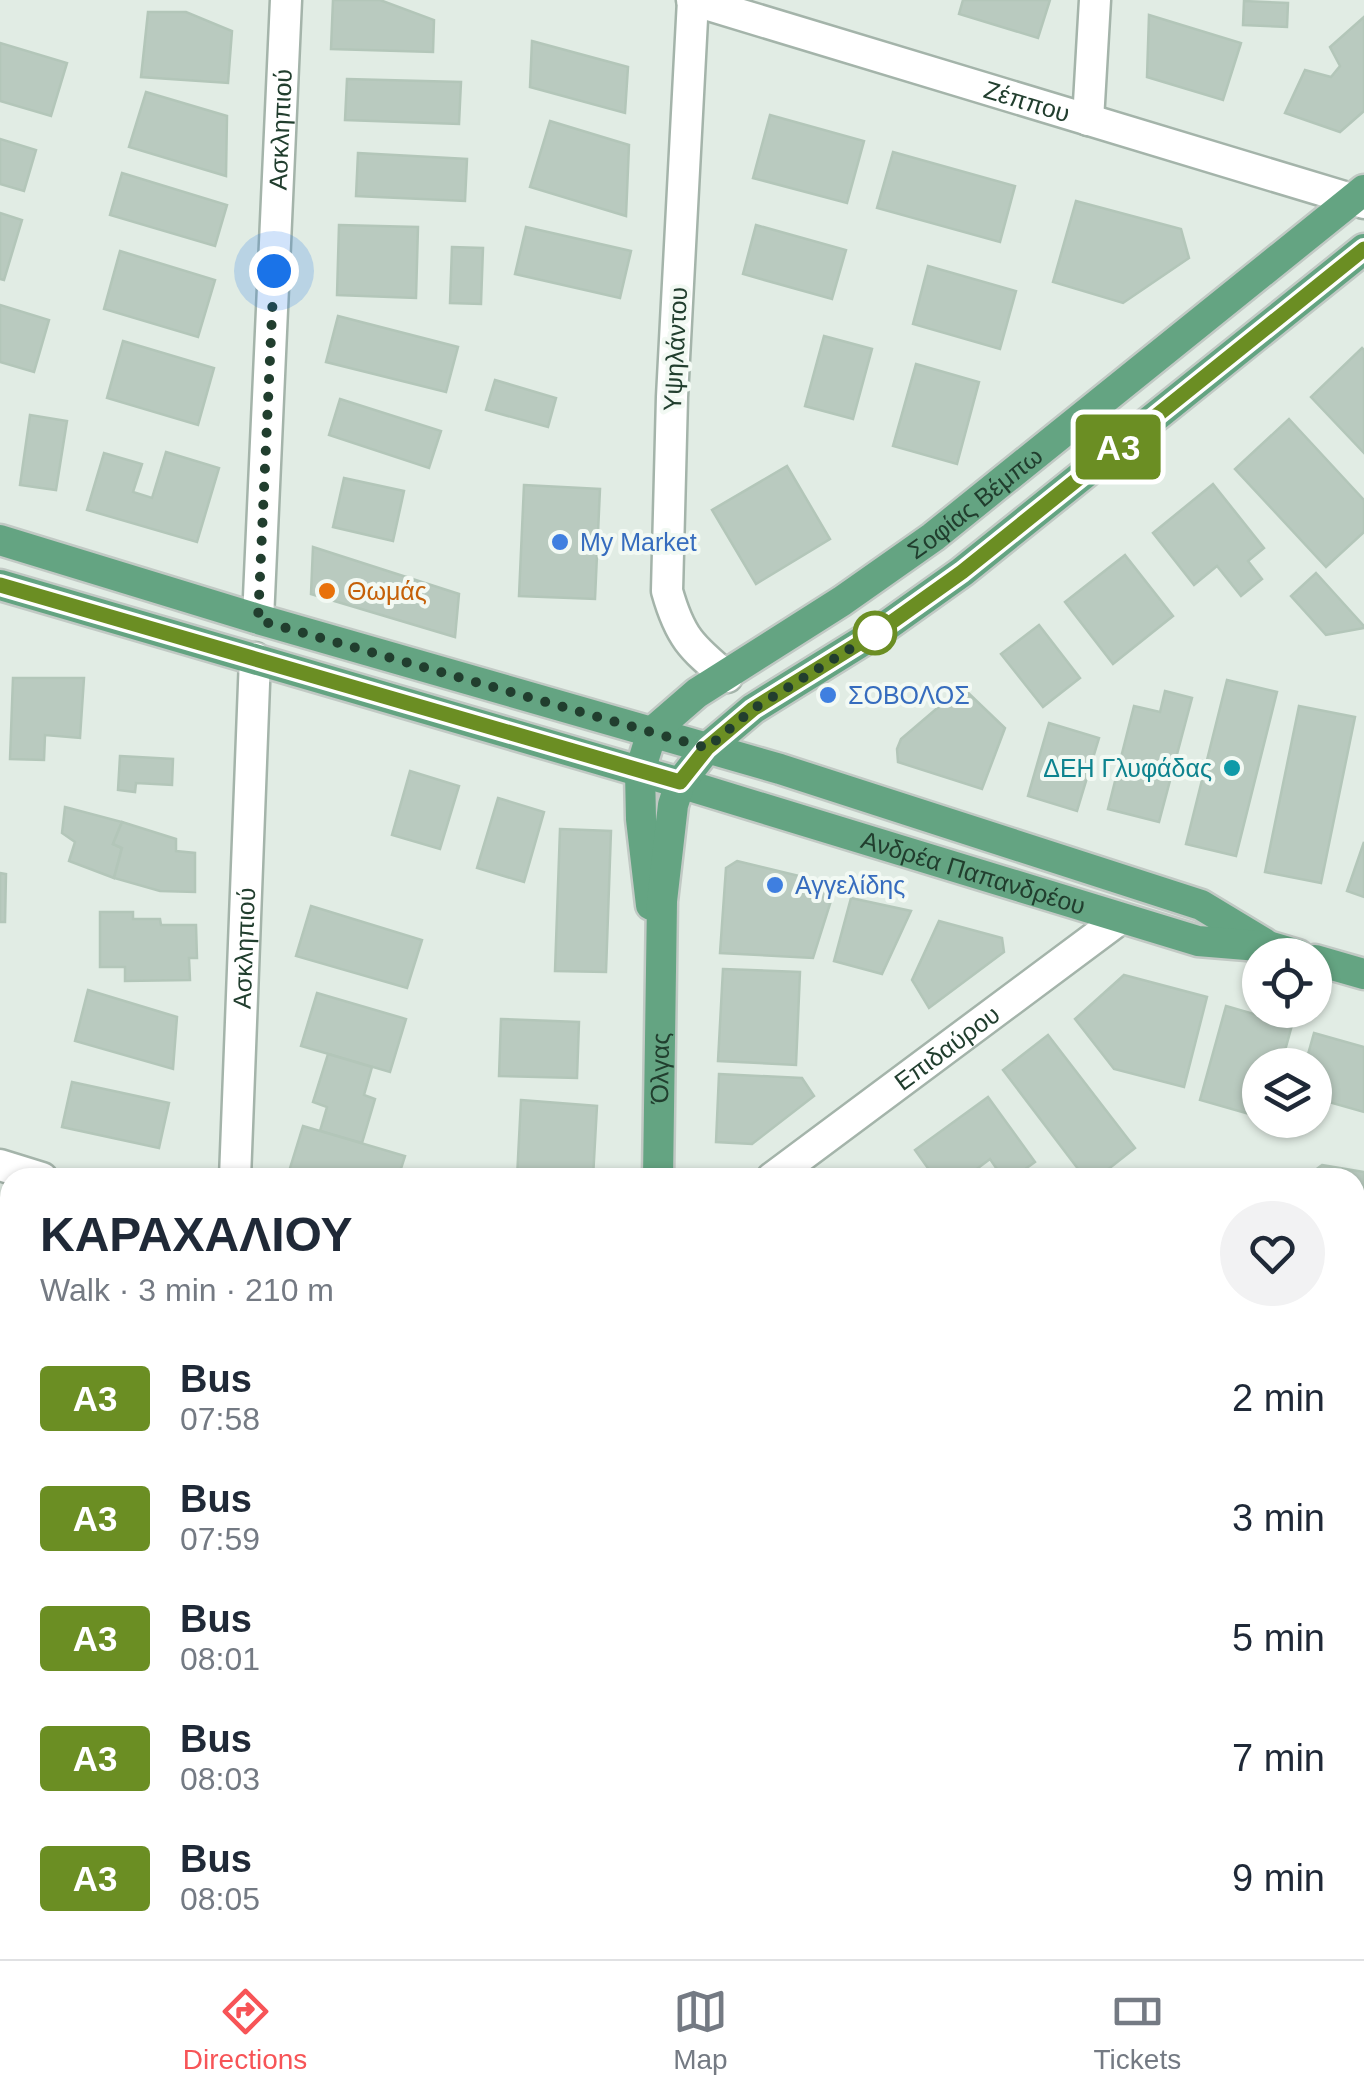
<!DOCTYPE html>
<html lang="en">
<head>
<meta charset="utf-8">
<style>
  :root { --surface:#fff; --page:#f2f2f3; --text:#1f2937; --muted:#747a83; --line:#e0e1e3; --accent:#f75457 }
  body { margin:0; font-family:Arial,sans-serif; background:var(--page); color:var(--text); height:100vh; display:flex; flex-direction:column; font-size:38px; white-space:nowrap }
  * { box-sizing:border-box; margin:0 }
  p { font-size:32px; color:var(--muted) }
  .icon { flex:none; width:55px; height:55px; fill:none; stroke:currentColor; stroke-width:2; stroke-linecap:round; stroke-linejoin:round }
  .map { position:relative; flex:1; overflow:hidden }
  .panel { position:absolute; left:0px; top:1168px; width:1365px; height:792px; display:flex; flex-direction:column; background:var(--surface); border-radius:30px 30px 0 0; box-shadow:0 2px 8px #0004 }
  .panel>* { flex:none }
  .badge { padding:0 20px; border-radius:8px; font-size:35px; line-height:65px }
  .tools { position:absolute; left:1242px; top:938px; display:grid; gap:20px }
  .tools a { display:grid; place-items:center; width:90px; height:90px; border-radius:50%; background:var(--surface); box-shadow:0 2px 8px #0004; font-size:50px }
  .you { position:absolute; width:50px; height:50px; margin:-25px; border:8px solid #fff; border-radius:50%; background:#1a73e8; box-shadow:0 0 0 15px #1a73e833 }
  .map>.badge { position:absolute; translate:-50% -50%; box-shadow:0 0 0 5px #fff }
  .round { display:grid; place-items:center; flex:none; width:105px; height:105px; border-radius:52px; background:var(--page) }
  .overview { display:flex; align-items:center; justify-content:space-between; height:170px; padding:0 40px }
  h1 { font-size:48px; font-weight:700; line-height:75px }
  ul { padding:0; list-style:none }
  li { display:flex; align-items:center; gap:30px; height:120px; padding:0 40px }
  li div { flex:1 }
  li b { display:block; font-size:38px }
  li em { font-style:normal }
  li .badge { min-width:110px; font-weight:700; text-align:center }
  .tabs { display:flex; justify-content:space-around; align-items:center; height:140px; border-top:2px solid var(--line); background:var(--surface); font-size:28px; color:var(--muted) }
  .tabs a { display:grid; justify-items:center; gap:5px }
  .tabs .selected { color:var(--accent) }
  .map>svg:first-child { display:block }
  .building { fill:#b9cabf; stroke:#b3c6b9; stroke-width:2.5 }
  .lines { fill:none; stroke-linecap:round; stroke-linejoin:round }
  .minor-casing { stroke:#a4b4aa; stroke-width:35 }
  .major-casing { stroke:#c1c9c4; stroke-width:35 }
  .minor { stroke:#fff; stroke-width:30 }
  .major { stroke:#64a482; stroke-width:30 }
  .line-casing { stroke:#fff; stroke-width:22 }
  .line { stroke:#6b8e23; stroke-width:15 }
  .walk { stroke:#213e2e; stroke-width:10; stroke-dasharray:0 18 }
  .shop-dot { fill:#3f7fe0; stroke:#f2f9f3; stroke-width:4 }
  .food-dot { fill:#e8710a; stroke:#f2f9f3; stroke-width:4 }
  .stop-dot { fill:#fff; stroke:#6b8e23; stroke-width:5 }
  .culture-dot { fill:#0f9aa8; stroke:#f2f9f3; stroke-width:4 }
  .labels { text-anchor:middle; stroke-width:8; stroke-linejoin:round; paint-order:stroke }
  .street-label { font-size:25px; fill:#213e2e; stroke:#f2f9f3 }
  .shop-label { font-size:25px; fill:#366cbe; stroke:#f2f9f3; text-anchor:start }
  .food-label { font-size:25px; fill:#c56008; stroke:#f2f9f3; text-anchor:start }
  .culture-label { font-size:25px; fill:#0d838f; stroke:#f2f9f3; text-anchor:end }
</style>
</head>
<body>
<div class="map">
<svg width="1364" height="1959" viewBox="0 0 1364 1959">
  <rect width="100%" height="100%" fill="#e1ece4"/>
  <g class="building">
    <path d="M333,0H380L434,20L433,52L331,49Z"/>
    <path d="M963,0H1050L1038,38L959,14Z"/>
    <path d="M1244,1L1288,3L1287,27L1243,25Z"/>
    <path d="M148,12H186L232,31L228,83L141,77Z"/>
    <path d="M1149,15L1241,43L1223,100L1147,77Z"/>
    <path d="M1364,17V111L1340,132L1285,113L1305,70L1331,77L1340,66L1330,47Z"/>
    <path d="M532,41L628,67L625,113L530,87Z"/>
    <path d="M0,43L67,63L51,116L0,101Z"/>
    <path d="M347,79L461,82L459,124L345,120Z"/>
    <path d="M146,92L227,116L226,176L129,147Z"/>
    <path d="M770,115L864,141L847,203L753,178Z"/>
    <path d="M550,121L629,145L626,216L530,187Z"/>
    <path d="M0,139L36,150L24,191L0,184Z"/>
    <path d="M893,152L1015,186L1000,242L877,208Z"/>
    <path d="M358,153L467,159L465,201L356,196Z"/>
    <path d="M122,173L227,205L215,246L110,215Z"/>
    <path d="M1076,201L1181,229L1189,258L1123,303L1053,282Z"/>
    <path d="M0,213L22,220L4,280L0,279Z"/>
    <path d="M339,225L418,227L416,298L337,295Z"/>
    <path d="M756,225L846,250L832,299L743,274Z"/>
    <path d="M526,227L631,251L620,298L515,274Z"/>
    <path d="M452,247L483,248L481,304L450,303Z"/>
    <path d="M120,251L215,280L198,337L104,309Z"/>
    <path d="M928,266L1016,291L1000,349L913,324Z"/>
    <path d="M0,305L49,320L34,372L0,362Z"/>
    <path d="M338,316L458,347L446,392L326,362Z"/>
    <path d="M824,336L872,349L853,419L805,406Z"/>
    <path d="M123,341L214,368L198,425L107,398Z"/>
    <path d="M1362,348L1364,350V453L1311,397Z"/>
    <path d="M916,364L979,382L957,464L893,446Z"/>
    <path d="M495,380L556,398L548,427L486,410Z"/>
    <path d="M340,399L441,431L429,468L329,435Z"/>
    <path d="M30,415L67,421L56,490L20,485Z"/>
    <path d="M1289,419L1364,500V532L1326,567L1235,469Z"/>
    <path d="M166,452L219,468L197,542L87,510L104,453L142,464L133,492L152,498Z"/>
    <path d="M787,466L830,539L756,584L712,510Z"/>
    <path d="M344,478L404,491L393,541L333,527Z"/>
    <path d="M1213,484L1264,548L1248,561L1262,579L1241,596L1217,566L1194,585L1153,533Z"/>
    <path d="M524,485L600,489L595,599L519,596Z"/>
    <path d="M313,547L459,594L455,637L311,594Z"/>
    <path d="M1125,555L1173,616L1113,664L1065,602Z"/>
    <path d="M1316,573L1364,626V628L1326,635L1291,596Z"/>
    <path d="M1039,625L1080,678L1043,707L1001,654Z"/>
    <path d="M13,678H84L80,738L45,735L44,760L10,759Z"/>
    <path d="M1227,680L1277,692L1236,856L1186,844Z"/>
    <path d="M962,687L1005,728L982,789L898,762L897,749L901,739Z"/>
    <path d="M1165,691L1192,698L1159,822L1108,809L1134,706L1160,712Z"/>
    <path d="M1299,706L1355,717L1321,883L1265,872Z"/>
    <path d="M1049,723L1099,738L1077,811L1028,796Z"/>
    <path d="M120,756L173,759L172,785L136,783L135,792L118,790Z"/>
    <path d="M410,771L459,786L440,849L392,835Z"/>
    <path d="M498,798L544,812L524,882L477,868Z"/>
    <path d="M65,807L122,822L113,844L122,848L114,878L69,861L75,842L62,833Z"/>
    <path d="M122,822L176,839V851L195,853V892L160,891L114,878L122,848L113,844Z"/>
    <path d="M560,829L611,831L606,972L555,971Z"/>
    <path d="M1364,842V897L1347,891Z"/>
    <path d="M737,861L836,885L813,958L720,953L726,868Z"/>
    <path d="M0,873L6,874L5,922H0Z"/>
    <path d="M851,898L911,911L882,974L834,961Z"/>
    <path d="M311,906L422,940L407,988L296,956Z"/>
    <path d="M100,912H133V919H160L161,925H196L197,958H189L190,980L125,981V967H100Z"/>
    <path d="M939,921L1002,938L1004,952L929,1008L912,980Z"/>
    <path d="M723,969L800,972L796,1065L718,1061Z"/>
    <path d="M1124,975L1207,997L1184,1087L1114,1069L1075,1019Z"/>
    <path d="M88,990L177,1017L173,1069L75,1041Z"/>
    <path d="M317,993L406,1019L390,1072L301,1046Z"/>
    <path d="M1226,1006L1292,1025L1281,1065H1260V1117L1200,1100Z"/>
    <path d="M501,1019L579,1022L577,1078L499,1076Z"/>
    <path d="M1314,1033L1364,1047V1112L1315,1098V1065H1305Z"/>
    <path d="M1048,1035L1135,1148L1097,1178H1085L1003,1070Z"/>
    <path d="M328,1054L372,1067L364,1095L375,1099L362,1143L320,1131L327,1107L313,1102Z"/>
    <path d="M719,1074L802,1078L814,1096L752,1144L716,1142Z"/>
    <path d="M72,1082L169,1103L159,1148L62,1127Z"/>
    <path d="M988,1097L1035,1162L1013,1178H1003L990,1159L974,1171L978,1178H935L915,1150Z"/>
    <path d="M521,1100L597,1106L593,1178H517Z"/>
    <path d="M303,1126L405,1156L398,1178H287Z"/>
    <path d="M1322,1165L1364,1172V1233L1359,1237L1355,1232V1178H1313L1310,1174Z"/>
    <path d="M0,1239L10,1242V1297L0,1294Z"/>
    <path d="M1355,1364L1364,1376V1451L1355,1440Z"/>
    <path d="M0,1574L10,1577V1687L0,1684Z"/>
    <path d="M1364,1629V1681L1355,1670V1636Z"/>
    <path d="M1355,1710L1364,1722V1766L1355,1773Z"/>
    <path d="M1364,1882V1927L1355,1915V1889Z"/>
    <path d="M1355,1946L1362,1956L1358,1959H1287L1282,1952L1355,1950Z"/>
    <path d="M58,1950H138L137,1959H57Z"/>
    <path d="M319,1950H395L393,1959H317Z"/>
    <path d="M1004,1950H1023L1030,1959H992Z"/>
    <path d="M1071,1950H1127L1115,1959H1078Z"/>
  </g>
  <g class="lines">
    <defs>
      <g id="minor">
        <path id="s1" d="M692,0L1364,203"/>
        <path d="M693,0L672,397L667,591C680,637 691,647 727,677"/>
        <path d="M1088,120L1095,0"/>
        <path id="s2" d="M258,619L286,0"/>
        <path d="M0,1165L42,1178"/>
        <path id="s3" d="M235,1178L255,658"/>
        <path id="s4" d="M772,1178L1121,918"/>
        <path d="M1355,1280L1364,1272"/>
        <path d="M0,1752L10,1756"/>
        <path d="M1355,1829L1364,1822"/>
        <path d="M197,1959V1950"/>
        <path d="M1188,1959L1199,1950"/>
      </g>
      <g id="major">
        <path d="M0,540L258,619L780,769L1201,905L1264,943"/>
        <path id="s5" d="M0,585L680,783L1198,941L1271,947L1298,955"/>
        <path id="s6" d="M651,905L641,819L640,771L652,732L697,693L842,601L933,537L1364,190"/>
        <path d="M1315,960L1364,974"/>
        <path id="s7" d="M658,1178L662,901L673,805L680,783L707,748L753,709L882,629L962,572L1364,249"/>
        <path d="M637,1959V1950"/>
      </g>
    </defs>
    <use href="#minor" class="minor-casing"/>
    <use href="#major" class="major-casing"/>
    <use href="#minor" class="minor"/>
    <use href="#major" class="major"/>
  </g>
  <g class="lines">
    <defs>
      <path id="line" d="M0,585L680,782L707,748L753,709L882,629L962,572L1364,249"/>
    </defs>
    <use href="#line" class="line-casing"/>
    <use href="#line" class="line"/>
    <path class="walk" d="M274,271L258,620L707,748L753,709L882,629L875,633"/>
  </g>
  <g class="shop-dot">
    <circle cx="560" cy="542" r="10"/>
    <circle cx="828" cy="695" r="10"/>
    <circle cx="775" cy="885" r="10"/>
  </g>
  <circle class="food-dot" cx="327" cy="591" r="10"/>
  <circle class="stop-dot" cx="875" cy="633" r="20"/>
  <circle class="culture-dot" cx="1232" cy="768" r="10"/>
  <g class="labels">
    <g class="street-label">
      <text dy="9" stroke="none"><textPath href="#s1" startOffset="350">Ζέππου</textPath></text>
      <text dy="9" stroke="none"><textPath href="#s2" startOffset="490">Ασκληπιού</textPath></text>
      <text transform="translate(675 349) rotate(-87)" y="9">Υψηλάντου</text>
      <text dy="9" stroke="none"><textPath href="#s6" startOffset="572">Σοφίας Βέμπω</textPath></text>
      <text dy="9" stroke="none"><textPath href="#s5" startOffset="1015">Ανδρέα Παπανδρέου</textPath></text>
      <text dy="9" stroke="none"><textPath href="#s3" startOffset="230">Ασκληπιού</textPath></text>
      <text dy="9" stroke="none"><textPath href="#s4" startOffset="218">Επιδαύρου</textPath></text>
      <text dy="9" stroke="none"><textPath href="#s7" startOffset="110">Όλγας</textPath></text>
    </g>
    <g class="shop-label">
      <text x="580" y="551">My Market</text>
      <text x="848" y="704">ΣΟΒΟΛΟΣ</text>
      <text x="795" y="894">Αγγελίδης</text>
    </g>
    <g class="food-label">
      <text x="347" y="600">Θωμάς</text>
    </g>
    <g class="culture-label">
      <text x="1212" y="777">ΔΕΗ Γλυφάδας</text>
    </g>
  </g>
</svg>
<div class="tools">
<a><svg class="icon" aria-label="locate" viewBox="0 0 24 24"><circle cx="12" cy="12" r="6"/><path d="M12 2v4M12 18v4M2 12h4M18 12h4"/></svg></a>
<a><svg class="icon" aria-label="layers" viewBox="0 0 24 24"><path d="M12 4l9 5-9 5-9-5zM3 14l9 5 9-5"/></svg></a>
</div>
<div class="you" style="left:274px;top:271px"></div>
<b class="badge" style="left:1118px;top:447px;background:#6b8e23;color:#fff">Α3</b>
<section class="panel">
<div class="overview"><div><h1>ΚΑΡΑΧΑΛΙΟΥ</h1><p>Walk · 3 min · 210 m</p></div><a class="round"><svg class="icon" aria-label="heart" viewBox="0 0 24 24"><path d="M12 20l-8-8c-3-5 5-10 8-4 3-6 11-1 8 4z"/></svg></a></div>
<ul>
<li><span class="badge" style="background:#6b8e23;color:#fff">Α3</span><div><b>Bus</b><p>07:58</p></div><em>2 min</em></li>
<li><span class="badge" style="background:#6b8e23;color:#fff">Α3</span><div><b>Bus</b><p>07:59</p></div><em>3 min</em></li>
<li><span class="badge" style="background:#6b8e23;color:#fff">Α3</span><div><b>Bus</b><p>08:01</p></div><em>5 min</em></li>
<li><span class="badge" style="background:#6b8e23;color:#fff">Α3</span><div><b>Bus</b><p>08:03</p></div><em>7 min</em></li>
<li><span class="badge" style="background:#6b8e23;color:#fff">Α3</span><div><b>Bus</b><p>08:05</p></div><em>9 min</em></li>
</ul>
</section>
</div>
<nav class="tabs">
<a class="selected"><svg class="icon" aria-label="directions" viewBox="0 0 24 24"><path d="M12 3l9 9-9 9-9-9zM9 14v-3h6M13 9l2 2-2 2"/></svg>Directions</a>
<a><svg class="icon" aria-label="map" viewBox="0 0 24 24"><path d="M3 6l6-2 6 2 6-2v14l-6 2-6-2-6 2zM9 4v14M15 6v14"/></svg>Map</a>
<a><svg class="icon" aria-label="tickets" viewBox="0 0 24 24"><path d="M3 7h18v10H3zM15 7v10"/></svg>Tickets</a>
</nav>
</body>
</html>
